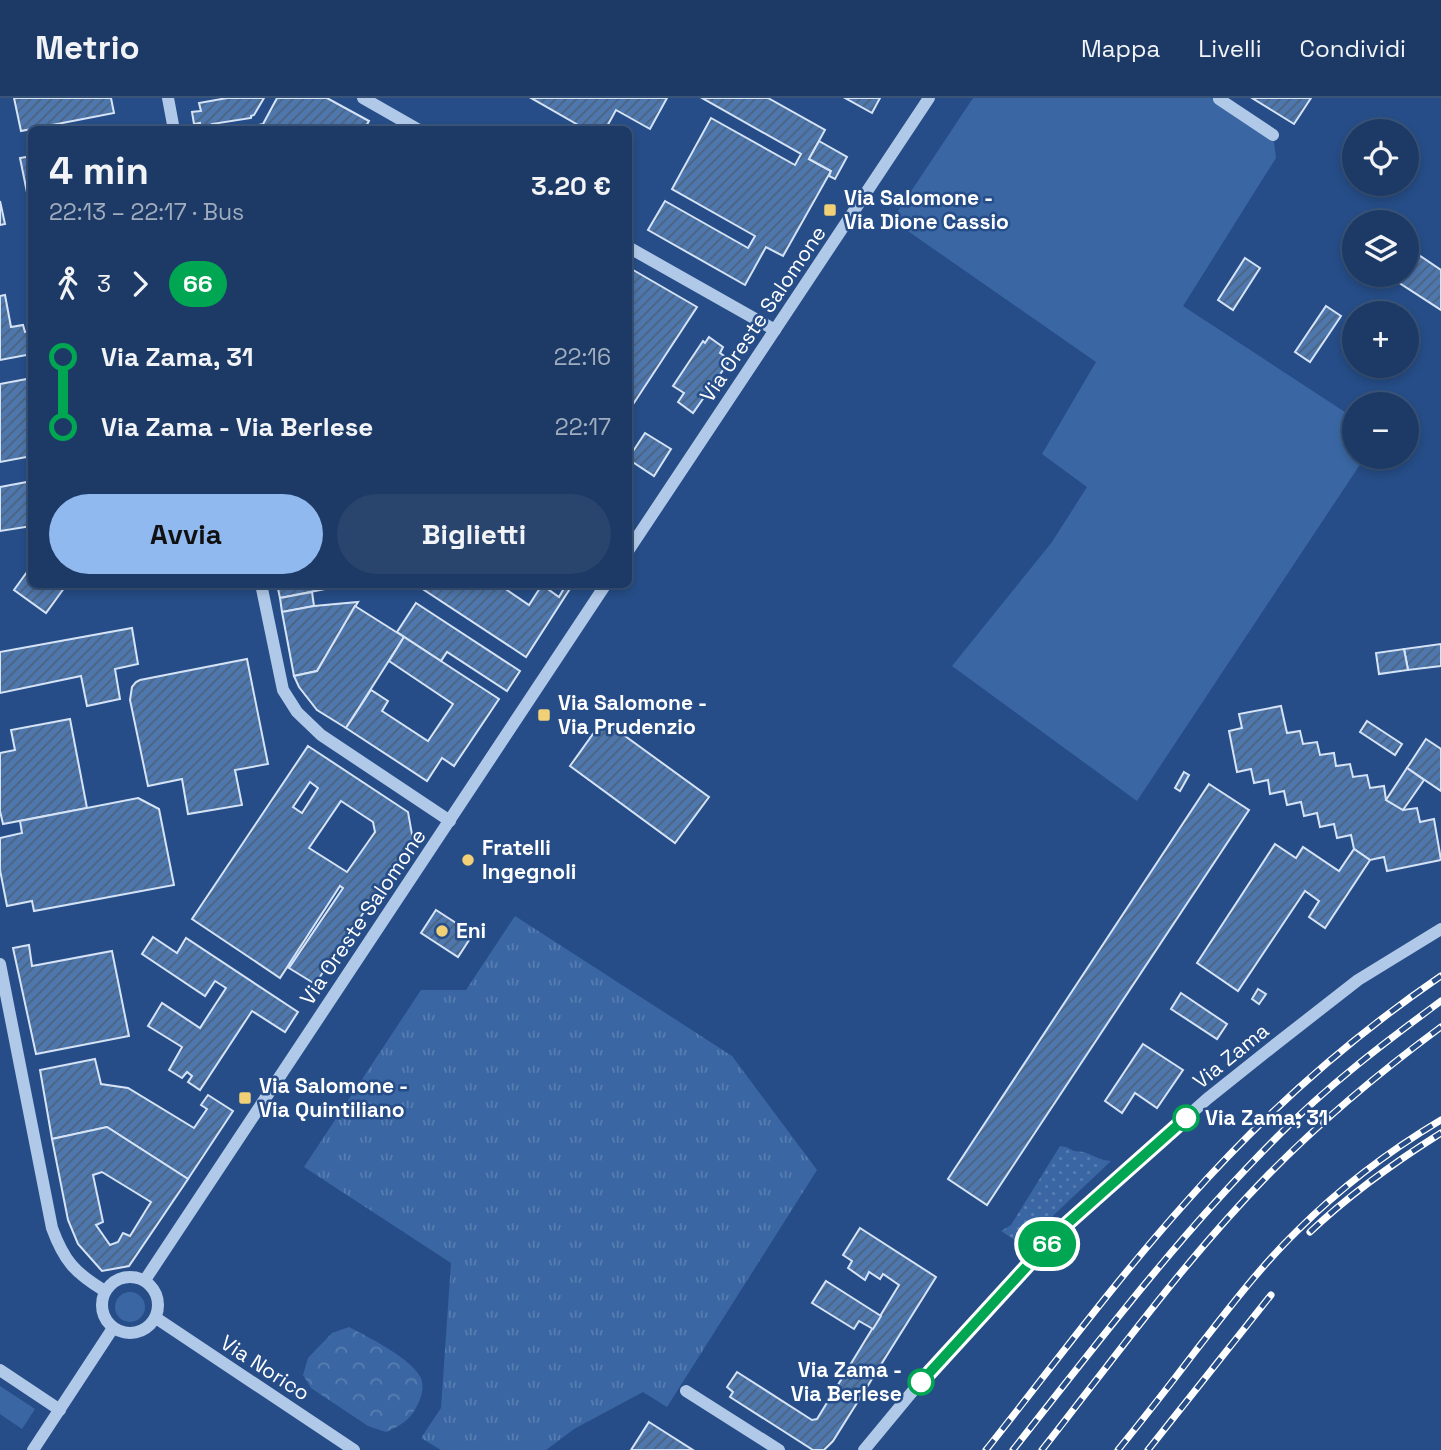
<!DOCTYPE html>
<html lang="it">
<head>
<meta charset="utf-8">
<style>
  :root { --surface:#1c3a65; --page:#29456e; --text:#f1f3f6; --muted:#a0adbf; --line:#3a5479; --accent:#90b9f0 }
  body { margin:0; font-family:"Space Grotesk",sans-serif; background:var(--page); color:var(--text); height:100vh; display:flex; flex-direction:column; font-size:26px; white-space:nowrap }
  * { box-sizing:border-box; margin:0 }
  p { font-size:23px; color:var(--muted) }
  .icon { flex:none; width:38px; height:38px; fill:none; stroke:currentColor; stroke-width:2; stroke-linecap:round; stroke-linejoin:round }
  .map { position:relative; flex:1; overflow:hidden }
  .details { position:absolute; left:28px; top:28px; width:604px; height:462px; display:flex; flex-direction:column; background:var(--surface); border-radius:10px; box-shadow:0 4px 10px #0003,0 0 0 2px var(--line) }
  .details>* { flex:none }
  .badge { padding:0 14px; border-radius:23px; font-size:24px; line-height:46px }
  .buttons { position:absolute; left:1342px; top:21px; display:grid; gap:14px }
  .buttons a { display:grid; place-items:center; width:77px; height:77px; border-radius:50%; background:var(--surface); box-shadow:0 4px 10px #0003,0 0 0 2px var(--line); font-size:35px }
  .map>.badge { position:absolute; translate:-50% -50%; box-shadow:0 0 0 4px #fff }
  .legs { display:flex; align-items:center; gap:10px; height:77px; padding:0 21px; font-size:23px }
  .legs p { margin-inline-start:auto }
  .summary { display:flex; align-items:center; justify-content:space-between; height:119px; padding:0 21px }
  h1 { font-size:38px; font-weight:700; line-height:52px }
  .action { display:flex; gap:14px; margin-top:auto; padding:14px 21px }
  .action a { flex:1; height:80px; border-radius:42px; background:var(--accent); color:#111; font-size:28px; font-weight:700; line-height:80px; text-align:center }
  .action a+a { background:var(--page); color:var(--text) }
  ul { padding:0 21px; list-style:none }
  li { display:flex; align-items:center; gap:24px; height:70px; font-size:26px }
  li i { display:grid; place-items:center; width:10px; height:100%; margin:0 9px; background:currentColor }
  li i::after { content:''; width:18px; height:18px; margin:-9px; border:5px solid; border-radius:50%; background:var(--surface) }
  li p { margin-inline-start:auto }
  li:first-child i { background:linear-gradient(#0000 50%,currentColor 0) }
  li:last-child i { background:linear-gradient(currentColor 50%,#0000 0) }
  header { display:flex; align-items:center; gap:42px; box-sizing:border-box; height:98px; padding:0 35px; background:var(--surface); border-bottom:2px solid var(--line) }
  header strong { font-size:33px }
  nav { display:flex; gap:38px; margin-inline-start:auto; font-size:24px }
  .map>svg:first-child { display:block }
  .grass { fill:#3a67a3 }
  .forest { fill:url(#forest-crowns) }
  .park { fill:url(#park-tufts) }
  .garden { fill:url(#garden-dots) }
  .building { fill:url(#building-hatch); stroke:#d5e3f7; stroke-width:2; fill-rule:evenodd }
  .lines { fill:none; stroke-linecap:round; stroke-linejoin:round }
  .minor { stroke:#b1c9e8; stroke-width:12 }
  .rail-casing { stroke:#fff; stroke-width:7 }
  .rail { stroke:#264d87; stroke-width:4.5; stroke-dasharray:13; stroke-linecap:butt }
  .line-1-casing { stroke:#fff; stroke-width:16 }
  .line-1 { stroke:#00a651; stroke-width:10 }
  .poi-dot { fill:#f2d176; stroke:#264d87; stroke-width:2.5 }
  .stop-1-dot { fill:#fff; stroke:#00a651; stroke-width:3.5 }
  .labels { text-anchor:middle; stroke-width:5; stroke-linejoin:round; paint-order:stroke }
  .poi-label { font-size:21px; font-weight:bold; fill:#fff; stroke:#264d87; text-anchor:start }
  .street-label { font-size:21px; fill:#fff; stroke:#264d87 }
  .stop-label { font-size:21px; font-weight:bold; fill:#fff; stroke:#264d87; text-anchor:start }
</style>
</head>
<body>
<header>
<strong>Metrio</strong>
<nav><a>Mappa</a><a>Livelli</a><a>Condividi</a></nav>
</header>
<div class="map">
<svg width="1441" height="1352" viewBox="0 0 1441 1352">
  <defs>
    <pattern id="forest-crowns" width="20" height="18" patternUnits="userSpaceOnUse" patternTransform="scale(1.75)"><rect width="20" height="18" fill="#3a67a3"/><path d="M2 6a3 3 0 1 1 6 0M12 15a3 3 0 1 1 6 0" fill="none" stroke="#587eb1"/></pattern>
    <pattern id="park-tufts" width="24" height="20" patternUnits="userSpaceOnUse" patternTransform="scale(1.75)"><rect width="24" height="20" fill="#3a67a3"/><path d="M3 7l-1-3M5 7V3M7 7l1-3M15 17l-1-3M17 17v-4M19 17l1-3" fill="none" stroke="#587eb1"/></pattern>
    <pattern id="garden-dots" width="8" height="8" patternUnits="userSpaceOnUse" patternTransform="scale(1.75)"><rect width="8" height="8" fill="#3a67a3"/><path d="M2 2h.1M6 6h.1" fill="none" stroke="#587eb1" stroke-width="1.8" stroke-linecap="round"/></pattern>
    <pattern id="building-hatch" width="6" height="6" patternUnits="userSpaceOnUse" patternTransform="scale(1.75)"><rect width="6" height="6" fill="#4e77ae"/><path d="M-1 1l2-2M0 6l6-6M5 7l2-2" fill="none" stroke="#4d627d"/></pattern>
  </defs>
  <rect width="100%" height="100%" fill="#264d87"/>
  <g class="grass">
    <path d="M973,0H1219L1273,37L1276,60L1183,208L1354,320V359H1365L1137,703L952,568L1052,444L1087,389L1042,356L1096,264L892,122Z"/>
    <circle cx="130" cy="1209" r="15"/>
    <path d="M0,1288L35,1311L22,1331L0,1316Z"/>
  </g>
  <path class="forest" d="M349,1229C368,1239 411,1260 421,1280C424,1288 422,1298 418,1306C410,1322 402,1327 386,1334L368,1328L311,1290L303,1277L308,1260L332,1235Z"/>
  <path class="park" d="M515,818L732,958L817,1072L667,1309L643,1294L574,1331L546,1352H441L421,1340L441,1310L451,1165L304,1069L421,892H466Z"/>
  <path class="garden" d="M1060,1048L1066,1049L1074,1053L1084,1054L1103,1062L1111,1063L1022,1147L1001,1133L1011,1127L1016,1119Z"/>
  <g class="building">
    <path d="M14,0H111L114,15L21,33Z"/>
    <path d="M227,0H264L254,17L251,18V20L212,26L214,32H201L200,25L194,26L192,14L201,13L199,5Z"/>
    <path d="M277,0H327L369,23L364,32H235L263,26Z"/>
    <path d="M531,0H667L650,31L616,12L605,32H587Z"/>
    <path d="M702,0H768L825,32L809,61L831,73L783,158L766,149L745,187L648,132L665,103L748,150L755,138L672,91L711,20L795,67L801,56Z"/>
    <path d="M845,0H880L872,15Z"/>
    <path d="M1252,0H1311L1294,26Z"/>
    <path d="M819,43L847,59L835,81L829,78L831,73L809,61Z"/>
    <path d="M32,58V119L20,60Z"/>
    <path d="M0,103L5,126L0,127Z"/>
    <path d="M1354,135V155L1346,150Z"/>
    <path d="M1407,149L1441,172V212L1387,177H1407Z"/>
    <path d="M1245,160L1260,170L1233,212L1218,202Z"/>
    <path d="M628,169L697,209L628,314Z"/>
    <path d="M5,197L11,229L23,227L25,234L32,233V256L0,262V198Z"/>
    <path d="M1326,208L1341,218L1310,264L1295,254Z"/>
    <path d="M709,239L723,249L720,255L730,262L693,315L678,304L684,295L673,288L703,243L705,245Z"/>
    <path d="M32,280V358L0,364V286Z"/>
    <path d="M645,335L671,351L654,378L628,361Z"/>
    <path d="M32,383V428L0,433V389Z"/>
    <path d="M32,467V486H67L46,515L14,492Z"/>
    <path d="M277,486H350L280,500Z"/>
    <path d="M415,486H498L529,507L542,487L559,499L563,492L555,486H573L526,559Z"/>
    <path d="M312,494L314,508L282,514L280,500Z"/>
    <path d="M358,504L317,573L294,578L282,514L314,508Z"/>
    <path d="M416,505L520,573L507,593L447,554L441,563L397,534Z"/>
    <path d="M355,508L404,539L346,630L317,612L299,589L294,578L317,573Z"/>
    <path d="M132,530L138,566L115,571L120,601L87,608L81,578L0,595V554Z"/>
    <path d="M404,539L499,601L454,668L442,660L427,683L346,630L371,592L388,603L382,613L428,643L453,606L389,563Z"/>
    <path d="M1441,546V568L1408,572L1404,551Z"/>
    <path d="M1404,551L1408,572L1379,576L1376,555Z"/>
    <path d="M247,561L268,666L235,672L242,707L188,716L182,681L148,688L130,602L132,589L136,584L140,582Z"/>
    <path d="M1281,608L1287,635L1300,633L1303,646L1317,644L1320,657L1334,655L1336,668L1350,666L1353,679L1367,677L1370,690L1384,688L1386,702L1403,712L1417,710L1420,724L1434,721L1441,762L1387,773L1384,759L1370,762L1354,751L1351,737L1337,740L1334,726L1320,729L1317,715L1304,718L1301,704L1287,707L1284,693L1270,696L1268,682L1254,685L1251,671L1237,674L1229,633L1242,630L1239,616Z"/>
    <path d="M70,621L87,710L3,726L0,713V655L15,652L11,632Z"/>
    <path d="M603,622L709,699L675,745L570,668Z"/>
    <path d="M1367,623L1402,646L1395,657L1360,634Z"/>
    <path d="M1426,641L1441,651V693L1407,670Z"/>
    <path d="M308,648L408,714L413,742L315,886L289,870L343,790L340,788L280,880L192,821ZM310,684L318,690L302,715L293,709ZM341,703L373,724L375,734L347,774L309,750Z"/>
    <path d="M1407,670L1424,682L1403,712L1386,702Z"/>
    <path d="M1184,674L1189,677L1180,693L1175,690Z"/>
    <path d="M1209,686L1249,712L987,1107L948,1081Z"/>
    <path d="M138,700L159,711L174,787L34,813L32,803L7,808L0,772V740L22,735L20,723Z"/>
    <path d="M1275,746L1296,760L1303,749L1339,773L1354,751L1370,762L1325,830L1309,819L1319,803L1305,793L1238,893L1197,865Z"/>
    <path d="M436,812L473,836L458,859L421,835Z"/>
    <path d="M153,839L177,855L186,840L298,914L285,934L252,913L200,992L188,984L192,978L187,974L182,980L169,972L182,949L148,928L162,905L200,930L226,890L215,883L205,898L142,856Z"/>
    <path d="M29,847L32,868L112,853L129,938L36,956L13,850Z"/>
    <path d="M1258,891L1266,896L1259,906L1252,901Z"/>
    <path d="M1181,895L1227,926L1217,941L1171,911Z"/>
    <path d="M1143,946L1183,972L1157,1010L1135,995L1122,1015L1105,1003Z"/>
    <path d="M95,961L101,986L128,990L194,1030L207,1011L201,1007L208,997L233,1013L188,1081L107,1029L52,1041L40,972Z"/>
    <path d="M107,1029L188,1081L129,1168L102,1173L78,1146L68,1122L52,1041ZM102,1074L151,1104L130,1138L123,1135L118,1144L110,1147L96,1127L103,1124L93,1077Z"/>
    <path d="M860,1130L936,1179L833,1343L824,1352H813L730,1299L733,1294L727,1289L737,1274L812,1322L817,1321L899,1187L883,1176L880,1181L869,1174L865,1182L848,1170L852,1163L843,1157Z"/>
    <path d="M826,1183L881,1218L873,1231L859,1223L854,1231L812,1205Z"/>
    <path d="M649,1324L693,1352H631Z"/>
  </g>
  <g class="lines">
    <g class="minor">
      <path d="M168,0L174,32"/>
      <path d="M363,0L419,32"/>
      <path d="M1219,1L1273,37"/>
      <path d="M628,149L775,232"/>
      <path d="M628,453L929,0"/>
      <path d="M261,486L283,592L297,614L321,637L450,723"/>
      <path d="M0,866L52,1130C64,1163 75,1175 105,1193"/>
      <circle cx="130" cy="1207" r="28"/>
      <path d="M145,1182L606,486"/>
      <path d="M156,1220L354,1352"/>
      <path d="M0,1272L60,1312"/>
      <path d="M686,1293L779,1352"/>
      <path d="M33,1352L113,1230"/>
      <path d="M864,1352L922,1282L1060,1132L1207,1001L1276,946L1358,882L1441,831"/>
    </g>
    <defs>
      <g id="rail">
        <path d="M1310,1134C1350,1096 1395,1064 1441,1035"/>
        <path d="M986,1352C1052,1269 1116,1182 1187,1103C1262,1018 1347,942 1441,878"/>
        <path d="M1013,1352C1098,1244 1180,1136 1277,1039C1327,988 1384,945 1441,903"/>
        <path d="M1042,1352C1115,1259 1185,1162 1268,1077C1321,1023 1380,974 1441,929"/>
        <path d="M1118,1352C1144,1320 1169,1288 1194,1255C1227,1213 1259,1170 1297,1133C1340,1090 1389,1053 1441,1022"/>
        <path d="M1148,1352L1271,1197"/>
      </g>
    </defs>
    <use href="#rail" class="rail-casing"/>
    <use href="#rail" class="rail"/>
  </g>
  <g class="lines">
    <defs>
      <path id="line-1" d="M921,1284L1060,1132L1186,1020"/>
    </defs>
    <use href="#line-1" class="line-1-casing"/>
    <use href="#line-1" class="line-1"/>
  </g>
  <g class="poi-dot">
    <rect x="823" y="105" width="14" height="14" rx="3.5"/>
    <rect x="537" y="610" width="14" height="14" rx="3.5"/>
    <circle cx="468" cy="762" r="7"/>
    <circle cx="442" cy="833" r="7"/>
    <rect x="238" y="993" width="14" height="14" rx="3.5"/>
  </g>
  <g class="stop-1-dot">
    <circle cx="1186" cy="1020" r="12"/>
    <circle cx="921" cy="1284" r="12"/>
  </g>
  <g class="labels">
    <g class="poi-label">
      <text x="844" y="107">Via Salomone -<tspan x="844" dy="24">Via Dione Cassio</tspan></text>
      <text x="558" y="612">Via Salomone -<tspan x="558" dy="24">Via Prudenzio</tspan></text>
      <text x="482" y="757">Fratelli<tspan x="482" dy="24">Ingegnoli</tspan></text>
      <text x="456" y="840">Eni</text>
      <text x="259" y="995">Via Salomone -<tspan x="259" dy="24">Via Quintiliano</tspan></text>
    </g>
    <g class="street-label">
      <text transform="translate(763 216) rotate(-56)" y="7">Via Oreste Salomone</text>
      <text transform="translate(363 819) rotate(-56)" y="7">Via Oreste Salomone</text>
      <text transform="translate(1231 958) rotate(-39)" y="7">Via Zama</text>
      <text transform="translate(265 1270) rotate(33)" y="7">Via Norico</text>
    </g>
    <g class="stop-label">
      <text x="1205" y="1027">Via Zama, 31</text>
      <text x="902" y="1279" text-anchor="end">Via Zama -<tspan x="902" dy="24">Via Berlese</tspan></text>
    </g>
  </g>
</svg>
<div class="buttons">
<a><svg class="icon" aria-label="locate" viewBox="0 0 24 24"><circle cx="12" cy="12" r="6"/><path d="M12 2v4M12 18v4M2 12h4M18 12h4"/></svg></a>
<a><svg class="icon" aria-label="layers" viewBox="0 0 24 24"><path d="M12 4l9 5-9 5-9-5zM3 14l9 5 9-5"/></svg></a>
<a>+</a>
<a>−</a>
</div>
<b class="badge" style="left:1047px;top:1146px;background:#00a651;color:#fff">66</b>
<section class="details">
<div class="summary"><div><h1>4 min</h1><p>22:13 – 22:17 · Bus</p></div><b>3.20 €</b></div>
<div class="legs"><svg class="icon" aria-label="walk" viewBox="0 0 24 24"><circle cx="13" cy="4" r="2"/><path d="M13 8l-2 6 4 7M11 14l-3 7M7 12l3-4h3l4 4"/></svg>3<svg class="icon" aria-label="forward" viewBox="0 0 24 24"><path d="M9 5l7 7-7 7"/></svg><b class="badge" style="background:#00a651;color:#fff">66</b></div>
<ul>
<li><i style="color:#00a651"></i><b>Via Zama, 31</b><p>22:16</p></li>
<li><i style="color:#00a651"></i><b>Via Zama - Via Berlese</b><p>22:17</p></li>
</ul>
<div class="action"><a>Avvia</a><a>Biglietti</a></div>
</section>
</div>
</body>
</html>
